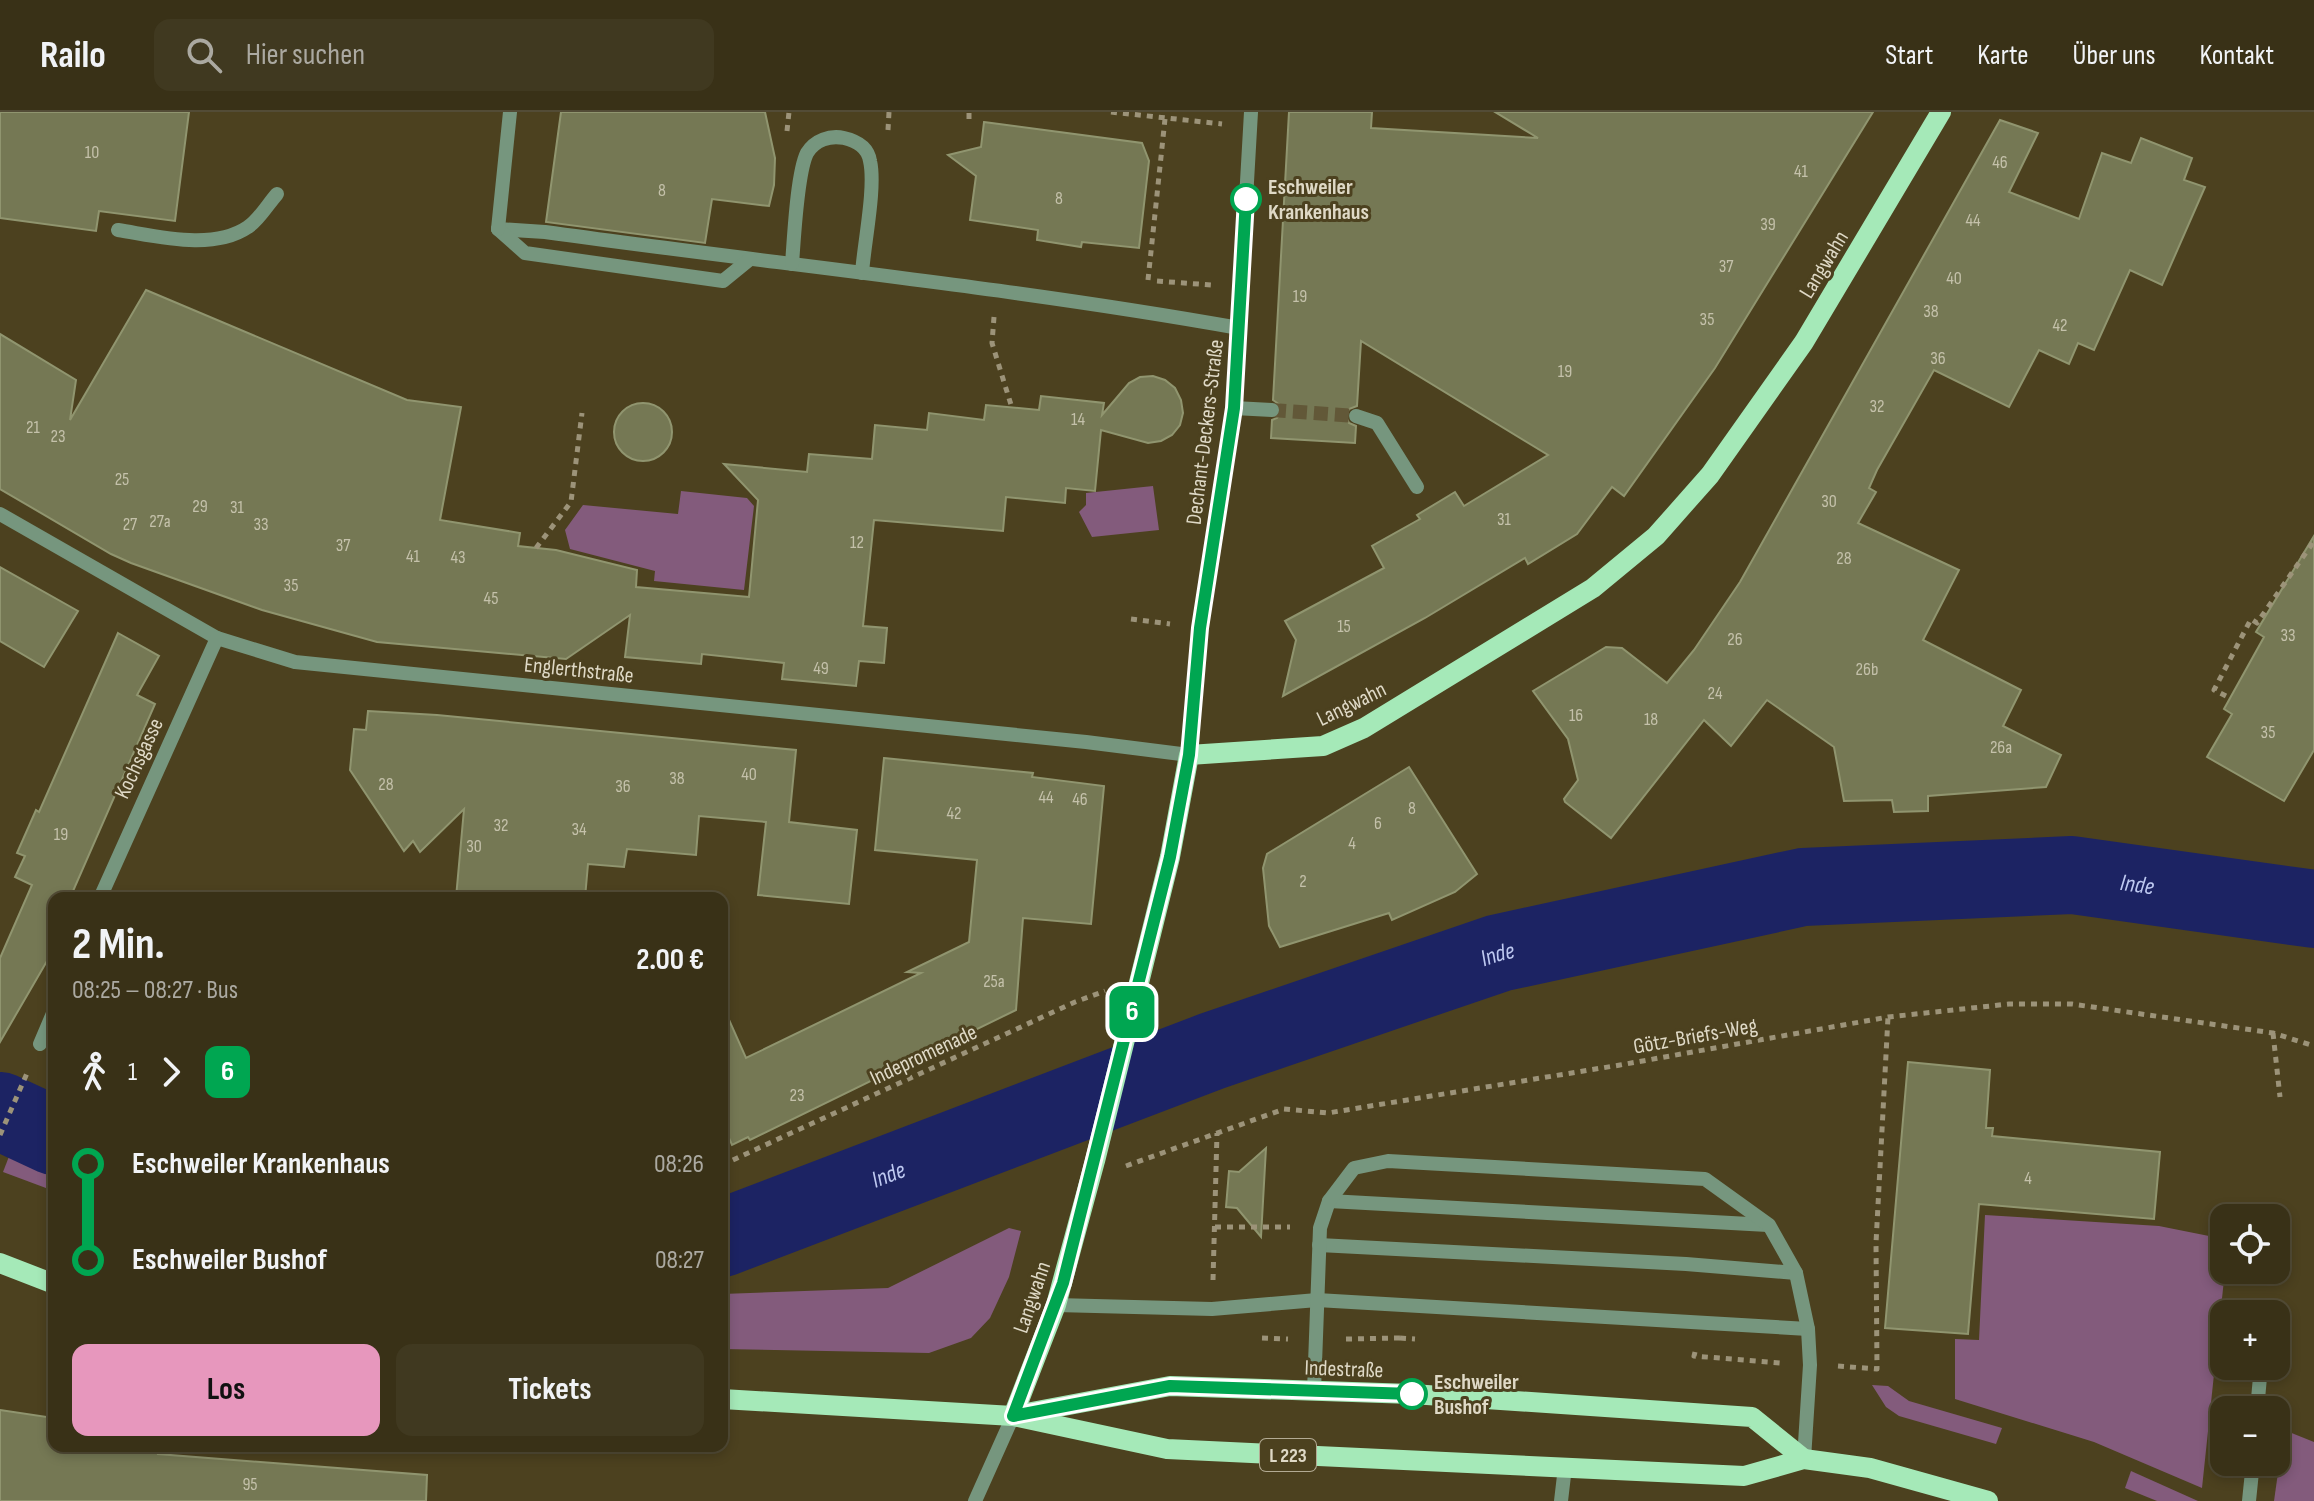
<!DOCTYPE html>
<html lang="de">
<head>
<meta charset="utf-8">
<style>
  :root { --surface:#393117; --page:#403920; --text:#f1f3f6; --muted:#aba9a1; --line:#534c36; --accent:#e797bd }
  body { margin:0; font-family:"Sofia Sans Condensed",sans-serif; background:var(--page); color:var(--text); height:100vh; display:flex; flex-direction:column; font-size:30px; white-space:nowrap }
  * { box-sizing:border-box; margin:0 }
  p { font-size:26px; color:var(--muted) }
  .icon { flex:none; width:44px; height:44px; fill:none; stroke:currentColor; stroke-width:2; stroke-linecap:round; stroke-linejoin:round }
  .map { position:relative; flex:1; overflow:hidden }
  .sheet { position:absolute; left:48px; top:780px; width:680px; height:560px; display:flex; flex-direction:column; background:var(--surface); border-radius:16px; box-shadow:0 4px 12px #0003,0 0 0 2px var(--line) }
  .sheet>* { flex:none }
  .badge { padding:0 16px; border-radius:12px; font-size:28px; line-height:52px }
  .controls { position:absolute; left:2210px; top:1092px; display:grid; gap:16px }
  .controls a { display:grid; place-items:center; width:80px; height:80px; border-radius:16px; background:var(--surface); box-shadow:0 4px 12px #0003,0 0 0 2px var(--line); font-size:40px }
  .map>.badge { position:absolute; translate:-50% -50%; box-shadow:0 0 0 4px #fff }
  .legs { display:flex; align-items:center; gap:12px; height:88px; padding:0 24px; font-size:26px }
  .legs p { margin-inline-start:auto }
  .overview { display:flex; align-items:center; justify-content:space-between; height:136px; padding:0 24px }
  h1 { font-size:44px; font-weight:700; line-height:60px }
  .primary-button { display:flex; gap:16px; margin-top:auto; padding:16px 24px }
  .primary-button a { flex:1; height:92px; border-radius:16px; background:var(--accent); color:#111; font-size:32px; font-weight:700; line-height:92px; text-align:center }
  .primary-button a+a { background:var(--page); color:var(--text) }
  ul { padding:0 24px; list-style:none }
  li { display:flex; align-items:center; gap:28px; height:96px; font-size:30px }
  li i { display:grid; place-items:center; width:12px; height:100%; margin:0 10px; background:currentColor }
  li i::after { content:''; width:20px; height:20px; margin:-10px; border:6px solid; border-radius:50%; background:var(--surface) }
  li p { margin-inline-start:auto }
  li:first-child i { background:linear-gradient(#0000 50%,currentColor 0) }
  li:last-child i { background:linear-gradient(currentColor 50%,#0000 0) }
  header { display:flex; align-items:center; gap:48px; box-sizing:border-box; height:112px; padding:0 40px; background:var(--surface); border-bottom:2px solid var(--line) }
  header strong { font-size:38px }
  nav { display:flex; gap:44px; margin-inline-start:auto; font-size:28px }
  .search { width:560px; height:72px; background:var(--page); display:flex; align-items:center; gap:20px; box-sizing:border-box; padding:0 28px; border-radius:16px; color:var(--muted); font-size:30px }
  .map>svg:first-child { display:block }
  .green { fill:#835b7c }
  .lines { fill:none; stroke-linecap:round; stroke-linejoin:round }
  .river { stroke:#1c2363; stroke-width:78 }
  .building { fill:#757854; stroke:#90956f; stroke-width:2 }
  .minor-tunnel { stroke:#625838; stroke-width:14; stroke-dasharray:14 7; stroke-linecap:butt }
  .path { stroke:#9c9379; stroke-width:5; stroke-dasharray:6 6; stroke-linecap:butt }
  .minor { stroke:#76967e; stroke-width:14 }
  .major { stroke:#a5e9b8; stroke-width:20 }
  .line-1-casing { stroke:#fff; stroke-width:18 }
  .line-1 { stroke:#00a651; stroke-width:12 }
  .stop-1-dot { fill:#fff; stroke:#00a651; stroke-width:4 }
  .labels { text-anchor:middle; stroke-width:6; stroke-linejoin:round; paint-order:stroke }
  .number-label { font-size:18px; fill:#c4c1aa }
  .shield { fill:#4c411f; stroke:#b3ab94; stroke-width:2 }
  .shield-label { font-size:20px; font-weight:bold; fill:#dfd9c6 }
  .stop-label { font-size:22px; font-weight:bold; fill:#dfd9c6; stroke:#4c411f; text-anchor:start }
  .street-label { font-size:22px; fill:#dfd9c6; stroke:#4c411f }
  .water-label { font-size:24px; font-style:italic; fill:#bec9f1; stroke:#4c411f }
</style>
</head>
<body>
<header>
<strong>Railo</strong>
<div class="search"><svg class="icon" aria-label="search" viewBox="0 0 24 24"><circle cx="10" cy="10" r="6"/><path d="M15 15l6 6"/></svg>Hier suchen</div>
<nav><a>Start</a><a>Karte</a><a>Über uns</a><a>Kontakt</a></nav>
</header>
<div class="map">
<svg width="2314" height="1389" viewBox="0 0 2314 1389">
  <rect width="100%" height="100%" fill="#4c411f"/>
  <g class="green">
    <path d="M1153,374L1159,418L1092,425L1079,400L1086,393V381Z"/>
    <path d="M681,379L747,386L754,394L744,478L654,469L655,459L570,437L565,418L583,393L678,402Z"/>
    <path d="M15,1029L54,1044V1079L3,1060Z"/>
    <path d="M1985,1103L2159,1114L2224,1127L2225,1158L2202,1376L2094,1330L1955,1287V1227L1979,1228Z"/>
    <path d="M1009,1116L1021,1119L1009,1165L990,1206L971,1226L929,1241L722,1237V1182L888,1176Z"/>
    <path d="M1872,1273L1888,1274L1909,1289L2002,1316L1996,1332L1899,1304L1886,1295Z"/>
    <path d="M2284,1318L2314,1330V1389H2274Z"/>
    <path d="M2131,1359L2198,1389H2157L2125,1376Z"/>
  </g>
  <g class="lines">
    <g class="river">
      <path d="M0,999L54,1024"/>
      <path id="s1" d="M722,1126L1212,939L1499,841L1803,775L2072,763L2314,797"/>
    </g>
  </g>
  <g class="building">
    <path d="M0,0H189L175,109L99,99L96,119L0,106Z"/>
    <path d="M561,0H765L775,46L774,73L769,94L712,87L705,131L546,110Z"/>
    <path d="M1289,0H1372L1371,16L1538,26L1495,0H1873L1715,256L1624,384L1612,375L1577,422L1528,452L1525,446L1425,506L1283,584L1296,528L1285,509L1384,456L1372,434L1420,407L1417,403L1455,380L1464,394L1548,343L1361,229L1357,294L1349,297L1346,305L1349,311L1356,314L1355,331L1271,326L1272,308L1277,306L1282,299L1280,293L1273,288Z"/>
    <path d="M2000,8L2038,21L2009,80L2079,107L2102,41L2131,51L2141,26L2192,46L2184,68L2205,75L2162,173L2130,158L2094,238L2078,231L2069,252L2039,238L2009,295L1934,258L1877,358L1869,376L1876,380L1858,411L1959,458L1923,528L2021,578L2003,614L2061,643L2046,675L1928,684V699L1894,700L1892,688L1844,689L1834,635L1767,588L1731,634L1704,608L1611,726L1565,690L1564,687L1578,668L1568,627L1533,579L1606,535L1622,536L1667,571L1694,538L1740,470Z"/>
    <path d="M984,10L1142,31L1149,49L1139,136L1082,130L1081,135L1037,128L1038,118L970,108L976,64L948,43L981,35Z"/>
    <path d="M146,178L407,288L461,295L440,408L520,421L518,434L556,438L637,458L636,475L749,485L758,388L724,352L807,360L809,342L872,347L875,313L927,318L929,301L984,308L986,293L1039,298L1041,284L1104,291L1102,303L1129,271L1140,265L1153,264L1165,268L1175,276L1181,288L1183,301L1180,313L1172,323L1161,329L1148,331L1101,318L1095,379L1066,376L1065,391L1006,385L1003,419L874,408L863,514L887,516L884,551L859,549L856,574L782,567L784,551L702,542L701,552L625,545L630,503L566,547L377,530L262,498L131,451L111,442L0,377V222L76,268L70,308Z"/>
    <circle cx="643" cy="320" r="29"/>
    <path d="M2314,424V638L2284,689L2207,645L2232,602L2224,597L2264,525L2256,520Z"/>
    <path d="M0,455L78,499L44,555L0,529Z"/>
    <path d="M118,521L159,544L137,583L155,592L70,786H54V837L0,930V846L32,773L15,765L25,744L17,741L36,698L39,700Z"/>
    <path d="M368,599L437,603L796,638L789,710L857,718L849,792L758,783L766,710L699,704L696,743L627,737L624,755L588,752L585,786H456L464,697L420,740L413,729L404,739L350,658L354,617L366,618Z"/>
    <path d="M884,646L1033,661L1032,665L1104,674L1091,812L1023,806L1016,898L750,1028L748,1025L732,1033L722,1010V892L746,946L921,861L907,860L969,830L977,748L875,738Z"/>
    <path d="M1409,655L1477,762L1455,780L1392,808L1389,801L1280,835L1269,814L1263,756L1267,742Z"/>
    <path d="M1908,950L1990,958L1986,1016H1993L1992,1024L2160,1040L2154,1107L1979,1092L1968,1222L1885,1216Z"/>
    <path d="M1266,1036L1261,1125L1237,1096L1226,1095L1229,1059L1239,1060Z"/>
    <path d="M0,1298L54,1306V1334H159L158,1342L427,1363L426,1389H0Z"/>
  </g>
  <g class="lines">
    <path class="minor-tunnel" d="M1272,298L1356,304"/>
    <g class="path">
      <path d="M1111,0L1222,12"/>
      <path d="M969,7V0"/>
      <path d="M888,18L889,0"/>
      <path d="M787,19L789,0"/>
      <path d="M1148,168L1165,7"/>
      <path d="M1157,169L1211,173"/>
      <path d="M994,205L992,231L1012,296"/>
      <path d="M536,436L571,390L582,301"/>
      <path d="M1131,507L1170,512"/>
      <path d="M2226,584L2214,578L2251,507L2257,511L2314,429"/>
      <path d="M2273,921L2280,985"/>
      <path d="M0,1023L28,959"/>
      <path d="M722,1053L1075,890L1105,879"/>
      <path d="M1126,1054L1284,997L1328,1001L1620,953L1888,905L2009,892H2072L2273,921L2314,934"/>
      <path d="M1215,1115H1290"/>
      <path d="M1213,1168L1217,1021"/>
      <path d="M1262,1226L1288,1227"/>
      <path d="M1400,1226L1415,1227"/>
      <path d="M1346,1227L1400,1226V1222"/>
      <path d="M1695,1240L1694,1244L1780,1251"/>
      <path d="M1838,1254L1877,1257L1876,1131L1888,905"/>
    </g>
    <g class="minor">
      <path d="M498,117L545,120C776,152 1009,175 1239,216"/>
      <path d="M498,117L525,141L723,169L750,147"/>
      <path d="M498,117L510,0"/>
      <path d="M118,118C157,124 213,139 248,115C259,108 268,92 277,82"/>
      <path d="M792,152C794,127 797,61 807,41C815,28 830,23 844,26C857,29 868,36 870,49C876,75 864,132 862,161"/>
      <path d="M1234,296L1272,298"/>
      <path d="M1356,304L1377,311L1417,375"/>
      <path d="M0,402L217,526L295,550L1086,630L1189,643L1200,516L1234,296L1251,0"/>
      <path d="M100,786L217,526"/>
      <path d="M40,932L54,899"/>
      <path d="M1329,1089L1768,1113"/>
      <path d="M1319,1133L1686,1152L1796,1161"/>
      <path d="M1056,1193L1212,1197L1317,1188L1808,1217"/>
      <path d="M1314,1279L1320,1116L1329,1089L1354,1056L1388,1049L1705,1067L1769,1113L1796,1161L1808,1217L1810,1253L1804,1347"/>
      <path d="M2257,1298L2261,1254"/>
      <path d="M975,1389L1013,1304"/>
      <path d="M1561,1389L1565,1355"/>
      <path d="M2249,1389L2253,1350"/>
    </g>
    <g class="major">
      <path d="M0,1151L54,1172"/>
      <path d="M722,1287L1013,1304L1167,1337L1744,1364L1804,1347L1870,1356L1988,1389"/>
      <path d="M1021,1302L1170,1274L1412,1282L1752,1305L1804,1347"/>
      <path d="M1013,1304L1056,1193L1095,1049L1170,745L1189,643L1323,634L1364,616L1593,476L1656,424L1710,363L1804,230L1941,0"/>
    </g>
  </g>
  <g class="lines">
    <defs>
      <path id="line-1" d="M1246,87L1234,296L1200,516L1189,643L1170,745L1063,1171L1013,1304L1170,1274L1412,1282"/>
    </defs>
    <use href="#line-1" class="line-1-casing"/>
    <use href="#line-1" class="line-1"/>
  </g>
  <g class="stop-1-dot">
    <circle cx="1246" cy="87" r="14"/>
    <circle cx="1412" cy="1282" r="14"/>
  </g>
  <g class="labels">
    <g class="number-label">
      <text x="92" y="46">10</text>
      <text x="2000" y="56">46</text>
      <text x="1801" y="65">41</text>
      <text x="662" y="84">8</text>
      <text x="1059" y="92">8</text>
      <text x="1973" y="114">44</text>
      <text x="1768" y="118">39</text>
      <text x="1726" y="160">37</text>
      <text x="1954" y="172">40</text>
      <text x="1300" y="190">19</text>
      <text x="1931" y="205">38</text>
      <text x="1707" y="213">35</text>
      <text x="2060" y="219">42</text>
      <text x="1938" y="252">36</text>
      <text x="1565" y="265">19</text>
      <text x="1877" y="300">32</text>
      <text x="1078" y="313">14</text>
      <text x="33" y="321">21</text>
      <text x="58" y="330">23</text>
      <text x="122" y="373">25</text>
      <text x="1829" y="395">30</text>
      <text x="200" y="400">29</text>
      <text x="237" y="401">31</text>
      <text x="1504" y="413">31</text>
      <text x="160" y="415">27a</text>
      <text x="130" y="418">27</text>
      <text x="261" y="418">33</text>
      <text x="857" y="436">12</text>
      <text x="343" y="439">37</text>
      <text x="413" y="450">41</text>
      <text x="458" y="451">43</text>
      <text x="1844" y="452">28</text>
      <text x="291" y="479">35</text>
      <text x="491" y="492">45</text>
      <text x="1344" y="520">15</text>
      <text x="2288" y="529">33</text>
      <text x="1735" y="533">26</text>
      <text x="821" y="562">49</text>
      <text x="1867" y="563">26b</text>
      <text x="1715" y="587">24</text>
      <text x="1576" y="609">16</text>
      <text x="1651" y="613">18</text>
      <text x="2268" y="626">35</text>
      <text x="2001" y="641">26a</text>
      <text x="749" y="668">40</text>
      <text x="677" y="672">38</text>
      <text x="386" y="678">28</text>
      <text x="623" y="680">36</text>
      <text x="1046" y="691">44</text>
      <text x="1080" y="693">46</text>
      <text x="1412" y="702">8</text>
      <text x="954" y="707">42</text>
      <text x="1378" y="717">6</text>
      <text x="501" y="719">32</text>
      <text x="579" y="723">34</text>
      <text x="61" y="728">19</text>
      <text x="1352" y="737">4</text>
      <text x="474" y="740">30</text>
      <text x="1303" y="775">2</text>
      <text x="994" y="875">25a</text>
      <text x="797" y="989">23</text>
      <text x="2028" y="1072">4</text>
      <text x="250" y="1378">95</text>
    </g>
    <rect class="shield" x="1260" y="1327" width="56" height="32" rx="6"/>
    <g class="shield-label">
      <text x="1288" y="1350">L 223</text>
    </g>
    <g class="stop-label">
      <text x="1268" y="82">Eschweiler<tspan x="1268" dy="25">Krankenhaus</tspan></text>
      <text x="1434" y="1277">Eschweiler<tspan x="1434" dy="25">Bushof</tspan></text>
    </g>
    <g class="street-label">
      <text transform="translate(1823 152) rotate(-59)" y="8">Langwahn</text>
      <text transform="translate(1204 320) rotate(-83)" y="8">Dechant-Deckers-Straße</text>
      <text transform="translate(579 557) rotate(6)" y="8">Englerthstraße</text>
      <text transform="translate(1351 591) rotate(-26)" y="8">Langwahn</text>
      <text transform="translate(138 646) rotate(-65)" y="8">Kochsgasse</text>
      <text transform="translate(1695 923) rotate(-10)" y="8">Götz-Briefs-Weg</text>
      <text transform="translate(923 942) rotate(-25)" y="8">Indepromenade</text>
      <text transform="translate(1031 1185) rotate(-71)" y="8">Langwahn</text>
      <text transform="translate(1344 1256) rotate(2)" y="8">Indestraße</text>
    </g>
    <g class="water-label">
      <text dy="8" stroke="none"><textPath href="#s1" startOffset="1474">Inde</textPath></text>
      <text dy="8" stroke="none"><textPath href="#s1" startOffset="826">Inde</textPath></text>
      <text dy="8" stroke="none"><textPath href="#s1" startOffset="178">Inde</textPath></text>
    </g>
  </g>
</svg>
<div class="controls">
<a><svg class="icon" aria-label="locate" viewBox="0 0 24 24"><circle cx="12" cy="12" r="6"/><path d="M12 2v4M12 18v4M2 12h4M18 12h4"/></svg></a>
<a>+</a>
<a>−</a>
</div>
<b class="badge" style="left:1132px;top:900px;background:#00a651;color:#fff">6</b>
<section class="sheet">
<div class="overview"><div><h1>2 Min.</h1><p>08:25 – 08:27 · Bus</p></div><b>2.00 €</b></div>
<div class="legs"><svg class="icon" aria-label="walk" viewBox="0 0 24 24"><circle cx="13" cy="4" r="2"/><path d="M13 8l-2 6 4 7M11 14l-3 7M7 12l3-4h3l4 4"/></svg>1<svg class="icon" aria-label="forward" viewBox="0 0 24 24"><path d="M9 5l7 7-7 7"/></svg><b class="badge" style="background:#00a651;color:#fff">6</b></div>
<ul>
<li><i style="color:#00a651"></i><b>Eschweiler Krankenhaus</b><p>08:26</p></li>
<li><i style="color:#00a651"></i><b>Eschweiler Bushof</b><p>08:27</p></li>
</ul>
<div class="primary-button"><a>Los</a><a>Tickets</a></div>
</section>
</div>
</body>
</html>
